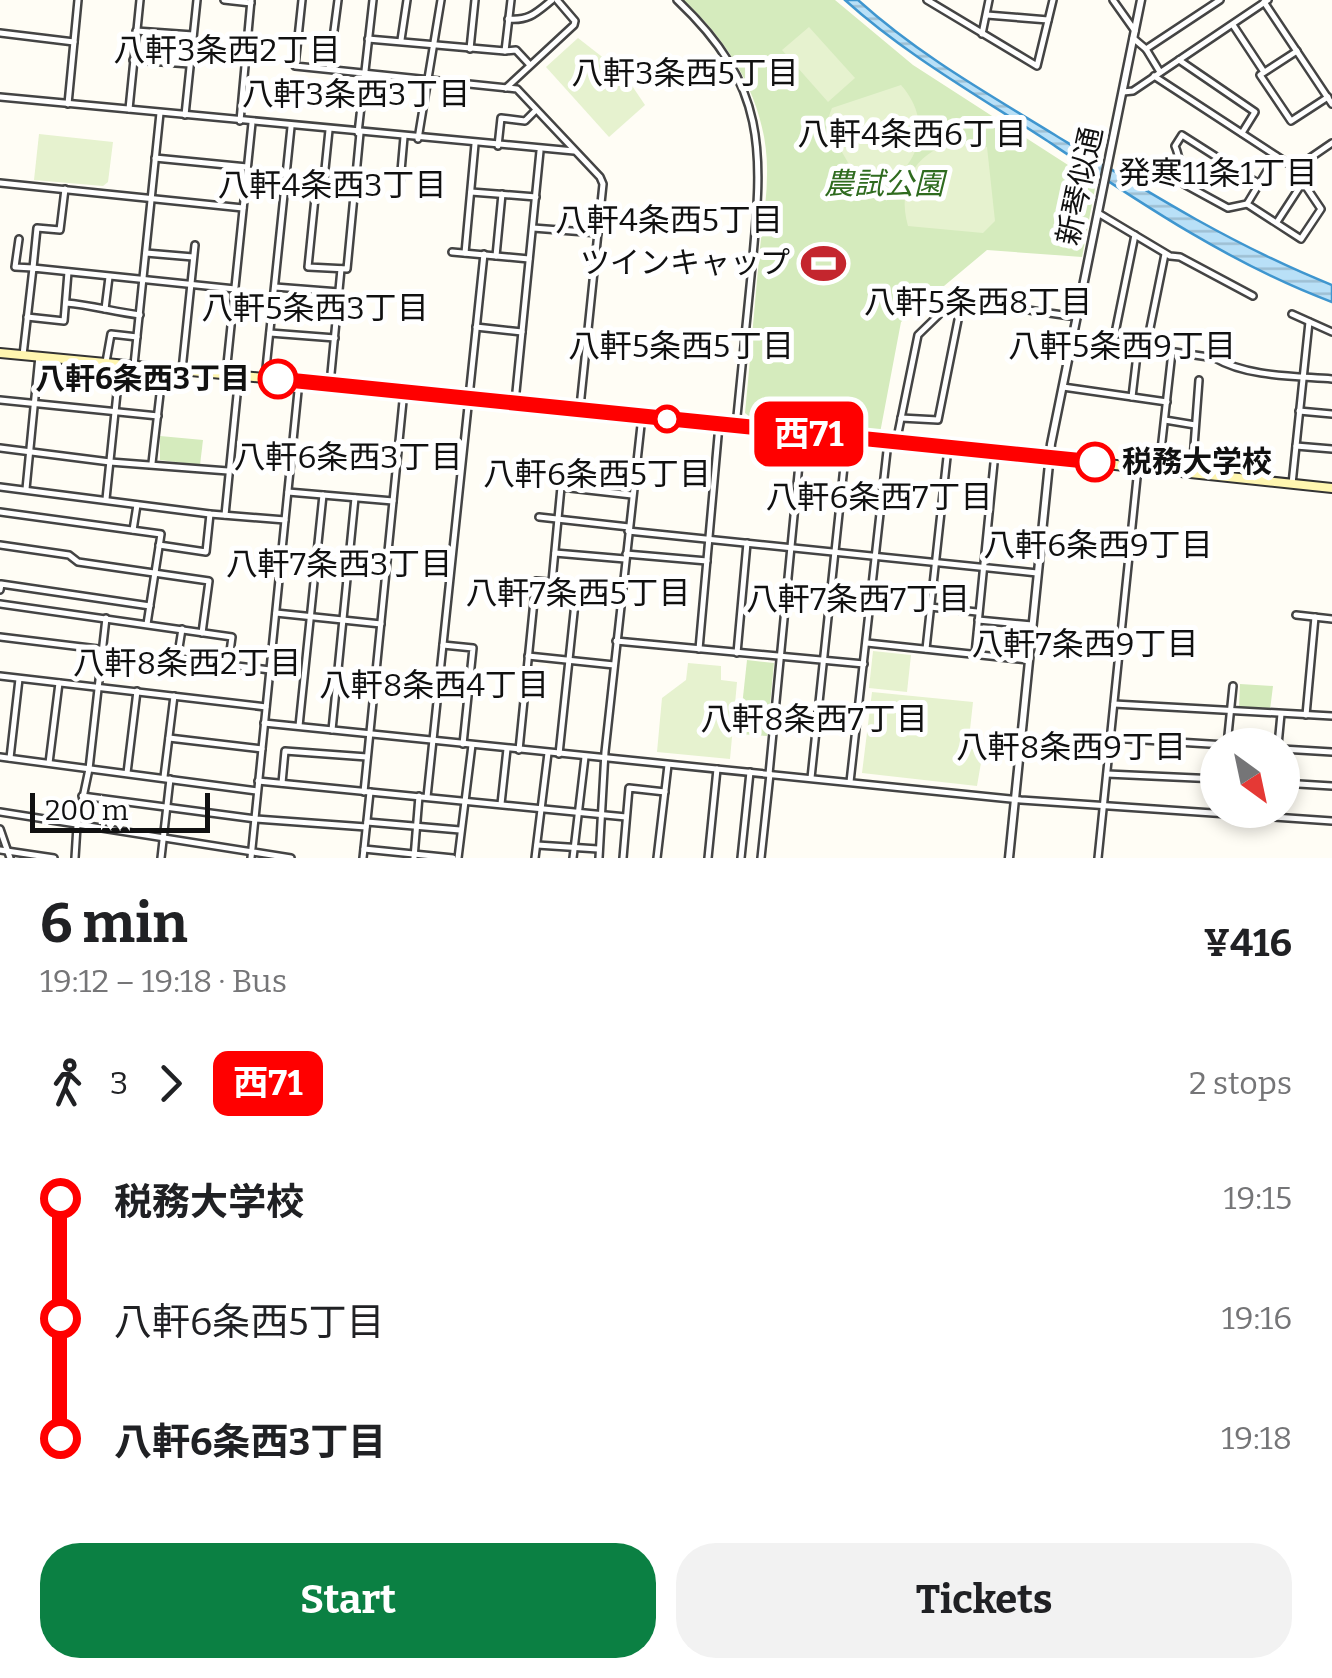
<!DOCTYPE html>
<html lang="en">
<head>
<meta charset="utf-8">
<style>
  :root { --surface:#fff; --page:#f2f2f2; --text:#202124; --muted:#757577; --accent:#0b8043 }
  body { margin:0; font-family:Bitter,"Noto Sans JP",serif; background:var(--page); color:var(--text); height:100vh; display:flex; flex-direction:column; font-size:38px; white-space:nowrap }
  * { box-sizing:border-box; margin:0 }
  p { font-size:32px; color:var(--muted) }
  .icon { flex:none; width:55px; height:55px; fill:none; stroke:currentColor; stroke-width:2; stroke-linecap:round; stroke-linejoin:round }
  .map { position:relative; height:858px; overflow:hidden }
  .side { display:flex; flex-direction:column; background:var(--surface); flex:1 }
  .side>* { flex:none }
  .badge { padding:0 20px; border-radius:15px; font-size:35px; line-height:65px }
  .needle { width:65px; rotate:147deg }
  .controls { position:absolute; left:1200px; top:728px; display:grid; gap:20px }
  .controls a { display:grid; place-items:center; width:100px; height:100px; border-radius:50%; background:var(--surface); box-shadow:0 5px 15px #0003; font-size:50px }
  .scale { position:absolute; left:30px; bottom:25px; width:180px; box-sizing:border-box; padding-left:10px; border:5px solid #111; border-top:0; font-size:28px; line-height:35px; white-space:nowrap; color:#111; -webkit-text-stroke:8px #fff; paint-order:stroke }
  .map>.badge { position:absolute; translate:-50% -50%; box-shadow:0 0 0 5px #fff }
  .legs { display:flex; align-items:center; gap:15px; height:110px; padding:0 40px; font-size:32px }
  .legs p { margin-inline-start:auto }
  .headline { display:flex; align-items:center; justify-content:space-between; height:170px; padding:0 40px }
  h1 { font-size:55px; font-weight:700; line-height:75px }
  .action { display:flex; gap:20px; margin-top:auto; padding:20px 40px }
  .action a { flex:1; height:115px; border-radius:40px; background:var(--accent); color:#fff; font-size:40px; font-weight:700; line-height:115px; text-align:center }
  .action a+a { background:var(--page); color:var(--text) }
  ul { padding:0 40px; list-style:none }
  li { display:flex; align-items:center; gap:35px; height:120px; font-size:38px }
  li i { display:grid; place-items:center; width:15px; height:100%; margin:0 12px; background:currentColor }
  li i::after { content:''; width:25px; height:25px; margin:-12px; border:8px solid; border-radius:50%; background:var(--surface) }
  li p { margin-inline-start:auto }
  li:first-child i { background:linear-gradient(#0000 50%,currentColor 0) }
  li:last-child i { background:linear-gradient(currentColor 50%,#0000 0) }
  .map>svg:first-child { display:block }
  .grass { fill:#d5ebbd }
  .pitch { fill:#e6f2cf }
  .water { fill:url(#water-rules); stroke:#3f96cf; stroke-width:2.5 }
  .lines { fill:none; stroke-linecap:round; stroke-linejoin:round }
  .minor-casing { stroke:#444; stroke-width:10 }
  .tertiary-casing { stroke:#444; stroke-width:11 }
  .secondary-casing { stroke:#333; stroke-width:12 }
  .minor { stroke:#fff; stroke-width:5 }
  .tertiary { stroke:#fff; stroke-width:6 }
  .secondary { stroke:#fff6b0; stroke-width:8 }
  .line-1-casing { stroke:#fff; stroke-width:22 }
  .line-1 { stroke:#f00; stroke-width:15 }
  .stop-1-dot { fill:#fff; stroke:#f00; stroke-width:5 }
  .labels { text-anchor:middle; stroke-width:10; stroke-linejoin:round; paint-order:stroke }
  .park-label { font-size:30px; font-style:italic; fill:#2f6b1f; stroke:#fff }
  .street-label { font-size:30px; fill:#111; stroke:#fff }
  .poi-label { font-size:30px; fill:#111; stroke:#fff; text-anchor:end }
  .stop-label { font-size:30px; font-weight:bold; fill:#111; stroke:#fff; text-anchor:end }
  .neighbourhood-label { font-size:32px; fill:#111; stroke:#fff }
</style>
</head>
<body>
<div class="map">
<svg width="1332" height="858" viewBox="0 0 1332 858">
  <defs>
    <pattern id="water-rules" width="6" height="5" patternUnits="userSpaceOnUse" patternTransform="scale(2.5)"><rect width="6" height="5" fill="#b9e0f7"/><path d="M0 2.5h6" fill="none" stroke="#9ebfd3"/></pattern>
  </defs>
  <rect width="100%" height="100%" fill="#fffdf5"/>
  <g class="grass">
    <path d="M683,0H835L913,65L1096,183L1082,257L987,250L901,322L880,433L751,418L745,413C750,362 754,311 759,259C761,232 767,203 767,175C769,108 732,43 683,0Z"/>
    <path d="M160,436L203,440L200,465L160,460Z"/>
    <path d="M747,660L774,663L767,736L739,734Z"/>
    <path d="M1240,684L1273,686L1270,710L1239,708Z"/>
  </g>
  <g class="pitch">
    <path d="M809,27L855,78L828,102L782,50Z"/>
    <path d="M578,38L624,74L645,105L609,137L546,67Z"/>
    <path d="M901,85C937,125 917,182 863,189L826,124L832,108Z"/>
    <path d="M39,134L113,142L108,182L103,186L34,180Z"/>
    <path d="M953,143L987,147L995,221L983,233L908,226C897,187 913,153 953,143Z"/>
    <path d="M873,651L911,655L907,692L869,688Z"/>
    <path d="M688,663L721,666V680L737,682L730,759L657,752L662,698L686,680Z"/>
    <path d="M872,692L973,702L968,748L983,751L977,786L862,773Z"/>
  </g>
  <path class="water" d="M845,0H858C919,55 985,92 1055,135C1146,191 1232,245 1332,285V302C1230,264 1136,200 1046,140C977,95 906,55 845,0Z"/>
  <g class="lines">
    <defs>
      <g id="minor">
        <path d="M224,0L251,3"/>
        <path d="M302,0L295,66L517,89L600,177L603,184L580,407"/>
        <path d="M677,0C768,86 763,150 752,266C747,319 741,373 736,426"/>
        <path d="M927,0L1037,66L1053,0"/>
        <path d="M1113,0L1135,31"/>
        <path d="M1264,2L1332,104"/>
        <path d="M987,15L1048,20"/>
        <path d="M508,19C529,21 536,13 552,0"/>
        <path d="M1233,25L1264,72"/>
        <path d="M136,31L193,35"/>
        <path d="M0,33L74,42"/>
        <path d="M982,34L989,0"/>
        <path d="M1133,38L1146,49L1160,72"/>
        <path d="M368,39L505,51L511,0"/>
        <path d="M401,40L407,0"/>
        <path d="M470,49L475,0"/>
        <path d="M1146,49L1220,0"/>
        <path d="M505,51L516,50L530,65"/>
        <path d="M1297,51L1260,75L1291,121L1328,97"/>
        <path d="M133,60L190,64"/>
        <path d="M1179,60L1255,112L1242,133"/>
        <path d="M329,69L338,0"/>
        <path d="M1154,76L1292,166L1321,209L1301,239L1247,204"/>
        <path d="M506,88L574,25L575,21L557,0"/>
        <path d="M1123,92L1133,91L1268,0"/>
        <path d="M0,97L574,151"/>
        <path d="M68,104L78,0"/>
        <path d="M129,109L140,0"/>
        <path d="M185,115L197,0"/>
        <path d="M240,121L251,0"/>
        <path d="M329,130L324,179L316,188L308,267L347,269L360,133"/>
        <path d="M358,133L373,0"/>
        <path d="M418,139L441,0"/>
        <path d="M498,146L501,118L525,121L536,110"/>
        <path d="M155,158L247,167"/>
        <path d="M1294,169L1332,143"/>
        <path d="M0,183L243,208"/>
        <path d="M1259,184L1182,135L1175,146C1182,162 1179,171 1184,184L1228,208L1247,204L1276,156"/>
        <path d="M471,192L536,197"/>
        <path d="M399,194L404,137"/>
        <path d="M1098,213L1170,256L1180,257L1253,296"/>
        <path d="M1277,222L1303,182"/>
        <path d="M533,228L598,233"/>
        <path d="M19,239L15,267L33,268L37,228L60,230L65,189"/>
        <path d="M452,252L529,259"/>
        <path d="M146,253L193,257"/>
        <path d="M465,253L475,144"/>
        <path d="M496,256L502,194"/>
        <path d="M275,287L339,292"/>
        <path d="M66,303C92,305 114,312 140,315"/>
        <path d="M105,309L109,277"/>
        <path d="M1292,314L1332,332"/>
        <path d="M27,317L64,321L68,272"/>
        <path d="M476,327L522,332"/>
        <path d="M270,333L335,338"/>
        <path d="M1073,337L1215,358C1247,377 1296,376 1332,379"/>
        <path d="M1113,343L1135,235"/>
        <path d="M1146,348L1165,254"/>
        <path d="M23,355L33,268L235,289"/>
        <path d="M106,362L111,334L137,337"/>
        <path d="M134,365L160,113"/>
        <path d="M182,370L195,245"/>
        <path d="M226,374L252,123"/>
        <path d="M265,378L291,127"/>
        <path d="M330,384L341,269"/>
        <path d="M1063,387L1167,402"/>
        <path d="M1132,397L1138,346"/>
        <path d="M0,400L158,416"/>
        <path d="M515,402L540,151"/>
        <path d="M1299,411L1332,414"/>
        <path d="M901,418L938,420L962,300"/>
        <path d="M1165,420L1195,425"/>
        <path d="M896,443L918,335L952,302L965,301L1077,317"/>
        <path d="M1296,446L1332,449"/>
        <path d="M0,448L110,462L228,471"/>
        <path d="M152,463L163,368"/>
        <path d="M1159,468L1172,352"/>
        <path d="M1192,473L1199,380"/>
        <path d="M1292,484L1309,322"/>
        <path d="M0,487L210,514L285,520"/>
        <path d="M26,489L39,356"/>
        <path d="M288,492L393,501"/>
        <path d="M106,499L120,364"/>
        <path d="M0,512L161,534L147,624"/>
        <path d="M225,515L239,375"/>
        <path d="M539,517L629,527"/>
        <path d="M133,530L137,505"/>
        <path d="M628,531L1037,573"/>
        <path d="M0,545L69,555L78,562L209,581L202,633"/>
        <path d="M159,545L206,552L210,514"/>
        <path d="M555,553L625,559"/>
        <path d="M626,554L707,561"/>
        <path d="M552,582L561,487L632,495"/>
        <path d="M0,590L1,584L150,606"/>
        <path d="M0,604L232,637L228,666"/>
        <path d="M930,607L977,612"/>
        <path d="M276,613L381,624"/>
        <path d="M1296,615L1332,619"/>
        <path d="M978,620L1032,625"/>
        <path d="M0,637L270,670"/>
        <path d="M616,641L864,664"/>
        <path d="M867,643L1028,660"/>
        <path d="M443,645L473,648L463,744"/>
        <path d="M699,649L719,425"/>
        <path d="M926,649L948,448"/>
        <path d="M737,653L747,543"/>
        <path d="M975,654L995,453"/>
        <path d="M528,656L614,665"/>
        <path d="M177,660L182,629"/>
        <path d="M0,676L266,707"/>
        <path d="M1114,704L1332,716"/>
        <path d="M1306,715L1315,617"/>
        <path d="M264,723L1021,800L1332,821"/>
        <path d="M299,726L323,495"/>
        <path d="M332,730L355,498"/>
        <path d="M169,738L262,749"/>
        <path d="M1111,738L1226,745"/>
        <path d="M1227,745L1233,686"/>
        <path d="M1278,745L1281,714"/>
        <path d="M1282,749L1332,752"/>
        <path d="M519,750L536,581L622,588"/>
        <path d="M559,754L577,584"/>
        <path d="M0,757L257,791"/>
        <path d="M10,758L19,679"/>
        <path d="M49,763L59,683"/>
        <path d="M127,773L137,691"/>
        <path d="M769,774L802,433"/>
        <path d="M1107,774L1218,779"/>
        <path d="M164,777L174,696"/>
        <path d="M811,778L847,438"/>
        <path d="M258,781L626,817"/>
        <path d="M850,782L888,442"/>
        <path d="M282,783L285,751L367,757"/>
        <path d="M1282,783L1332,786"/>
        <path d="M364,792L404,391"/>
        <path d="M82,796L256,819L366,827"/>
        <path d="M427,797L484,254"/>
        <path d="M501,804L507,749"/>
        <path d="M0,812L291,858"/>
        <path d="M367,822L460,830"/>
        <path d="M0,829L10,858"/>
        <path d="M537,845L598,849"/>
        <path d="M364,849L453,858"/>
        <path d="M0,850L54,858"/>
        <path d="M75,858L77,826L89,769L106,618"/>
        <path d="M161,858L170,779"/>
        <path d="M251,858L299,381"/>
        <path d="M363,858L370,792"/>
        <path d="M414,858L419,796"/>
        <path d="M458,858L472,745"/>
        <path d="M535,858L548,753"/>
        <path d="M573,858L585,757"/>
        <path d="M599,858L605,752L642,416"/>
        <path d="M623,858L629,788L665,792"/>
        <path d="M657,858L668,765"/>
        <path d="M708,858L717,769"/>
        <path d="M741,858L750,772"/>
        <path d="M761,858L770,774"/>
        <path d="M1098,858L1138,468"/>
      </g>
      <path id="tertiary" d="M1009,858L1051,444L1141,0"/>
      <path id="secondary" d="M0,353L580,408L1332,488"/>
    </defs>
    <use href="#minor" class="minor-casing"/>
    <use href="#tertiary" class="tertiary-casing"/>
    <use href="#secondary" class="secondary-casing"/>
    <use href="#minor" class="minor"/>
    <use href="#tertiary" class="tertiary"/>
    <use href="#secondary" class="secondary"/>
  </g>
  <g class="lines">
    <defs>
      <path id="line-1" d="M278,379L1095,462"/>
    </defs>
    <use href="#line-1" class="line-1-casing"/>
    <use href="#line-1" class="line-1"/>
  </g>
  <defs>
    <symbol id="stadium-bare" viewBox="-9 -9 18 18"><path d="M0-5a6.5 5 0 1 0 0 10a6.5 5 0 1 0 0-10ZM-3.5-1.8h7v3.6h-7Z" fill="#c4262e" stroke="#fff" stroke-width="2.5" paint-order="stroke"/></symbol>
  </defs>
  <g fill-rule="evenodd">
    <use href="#stadium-bare" x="792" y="232" width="63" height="63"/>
  </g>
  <g class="stop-1-dot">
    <circle cx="278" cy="379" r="18"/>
    <circle cx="667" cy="419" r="12"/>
    <circle cx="1095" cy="462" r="18"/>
  </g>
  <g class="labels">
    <g class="park-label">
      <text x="884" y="194">農試公園</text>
    </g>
    <g class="street-label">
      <text transform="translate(1080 186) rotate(-78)" y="10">新琴似通</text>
    </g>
    <g class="poi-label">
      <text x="790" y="273">ツインキャップ</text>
    </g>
    <g class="stop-label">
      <text x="250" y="389">八軒6条西3丁目</text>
      <text x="1122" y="472" text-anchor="start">税務大学校</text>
    </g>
    <g class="neighbourhood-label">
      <text x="227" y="61">八軒3条西2丁目</text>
      <text x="685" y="84">八軒3条西5丁目</text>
      <text x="356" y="105">八軒3条西3丁目</text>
      <text x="912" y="145">八軒4条西6丁目</text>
      <text x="1218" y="184">発寒11条1丁目</text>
      <text x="332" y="196">八軒4条西3丁目</text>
      <text x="669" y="231">八軒4条西5丁目</text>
      <text x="978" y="313">八軒5条西8丁目</text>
      <text x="315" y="319">八軒5条西3丁目</text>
      <text x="681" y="357">八軒5条西5丁目</text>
      <text x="1122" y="357">八軒5条西9丁目</text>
      <text x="348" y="468">八軒6条西3丁目</text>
      <text x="597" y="485">八軒6条西5丁目</text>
      <text x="879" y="508">八軒6条西7丁目</text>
      <text x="1098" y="556">八軒6条西9丁目</text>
      <text x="339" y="575">八軒7条西3丁目</text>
      <text x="578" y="604">八軒7条西5丁目</text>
      <text x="858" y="610">八軒7条西7丁目</text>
      <text x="1085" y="655">八軒7条西9丁目</text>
      <text x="187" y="674">八軒8条西2丁目</text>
      <text x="434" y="696">八軒8条西4丁目</text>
      <text x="814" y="730">八軒8条西7丁目</text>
      <text x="1071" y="758">八軒8条西9丁目</text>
    </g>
  </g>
</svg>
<div class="controls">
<a><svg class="needle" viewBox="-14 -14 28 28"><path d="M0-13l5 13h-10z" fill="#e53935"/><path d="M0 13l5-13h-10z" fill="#757577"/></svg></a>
</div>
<div class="scale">200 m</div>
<b class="badge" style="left:809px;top:434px;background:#f00;color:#fff">西71</b>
</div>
<section class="side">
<div class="headline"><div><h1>6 min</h1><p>19:12 – 19:18 · Bus</p></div><b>¥416</b></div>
<div class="legs"><svg class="icon" aria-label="walk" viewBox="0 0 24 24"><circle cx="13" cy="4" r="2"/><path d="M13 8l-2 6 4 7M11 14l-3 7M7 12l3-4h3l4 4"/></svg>3<svg class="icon" aria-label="forward" viewBox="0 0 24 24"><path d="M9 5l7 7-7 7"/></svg><b class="badge" style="background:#f00;color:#fff">西71</b><p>2 stops</p></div>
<ul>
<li><i style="color:#f00"></i><b>税務大学校</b><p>19:15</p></li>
<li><i style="color:#f00"></i><span>八軒6条西5丁目</span><p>19:16</p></li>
<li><i style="color:#f00"></i><b>八軒6条西3丁目</b><p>19:18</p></li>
</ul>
<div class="action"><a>Start</a><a>Tickets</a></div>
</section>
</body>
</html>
